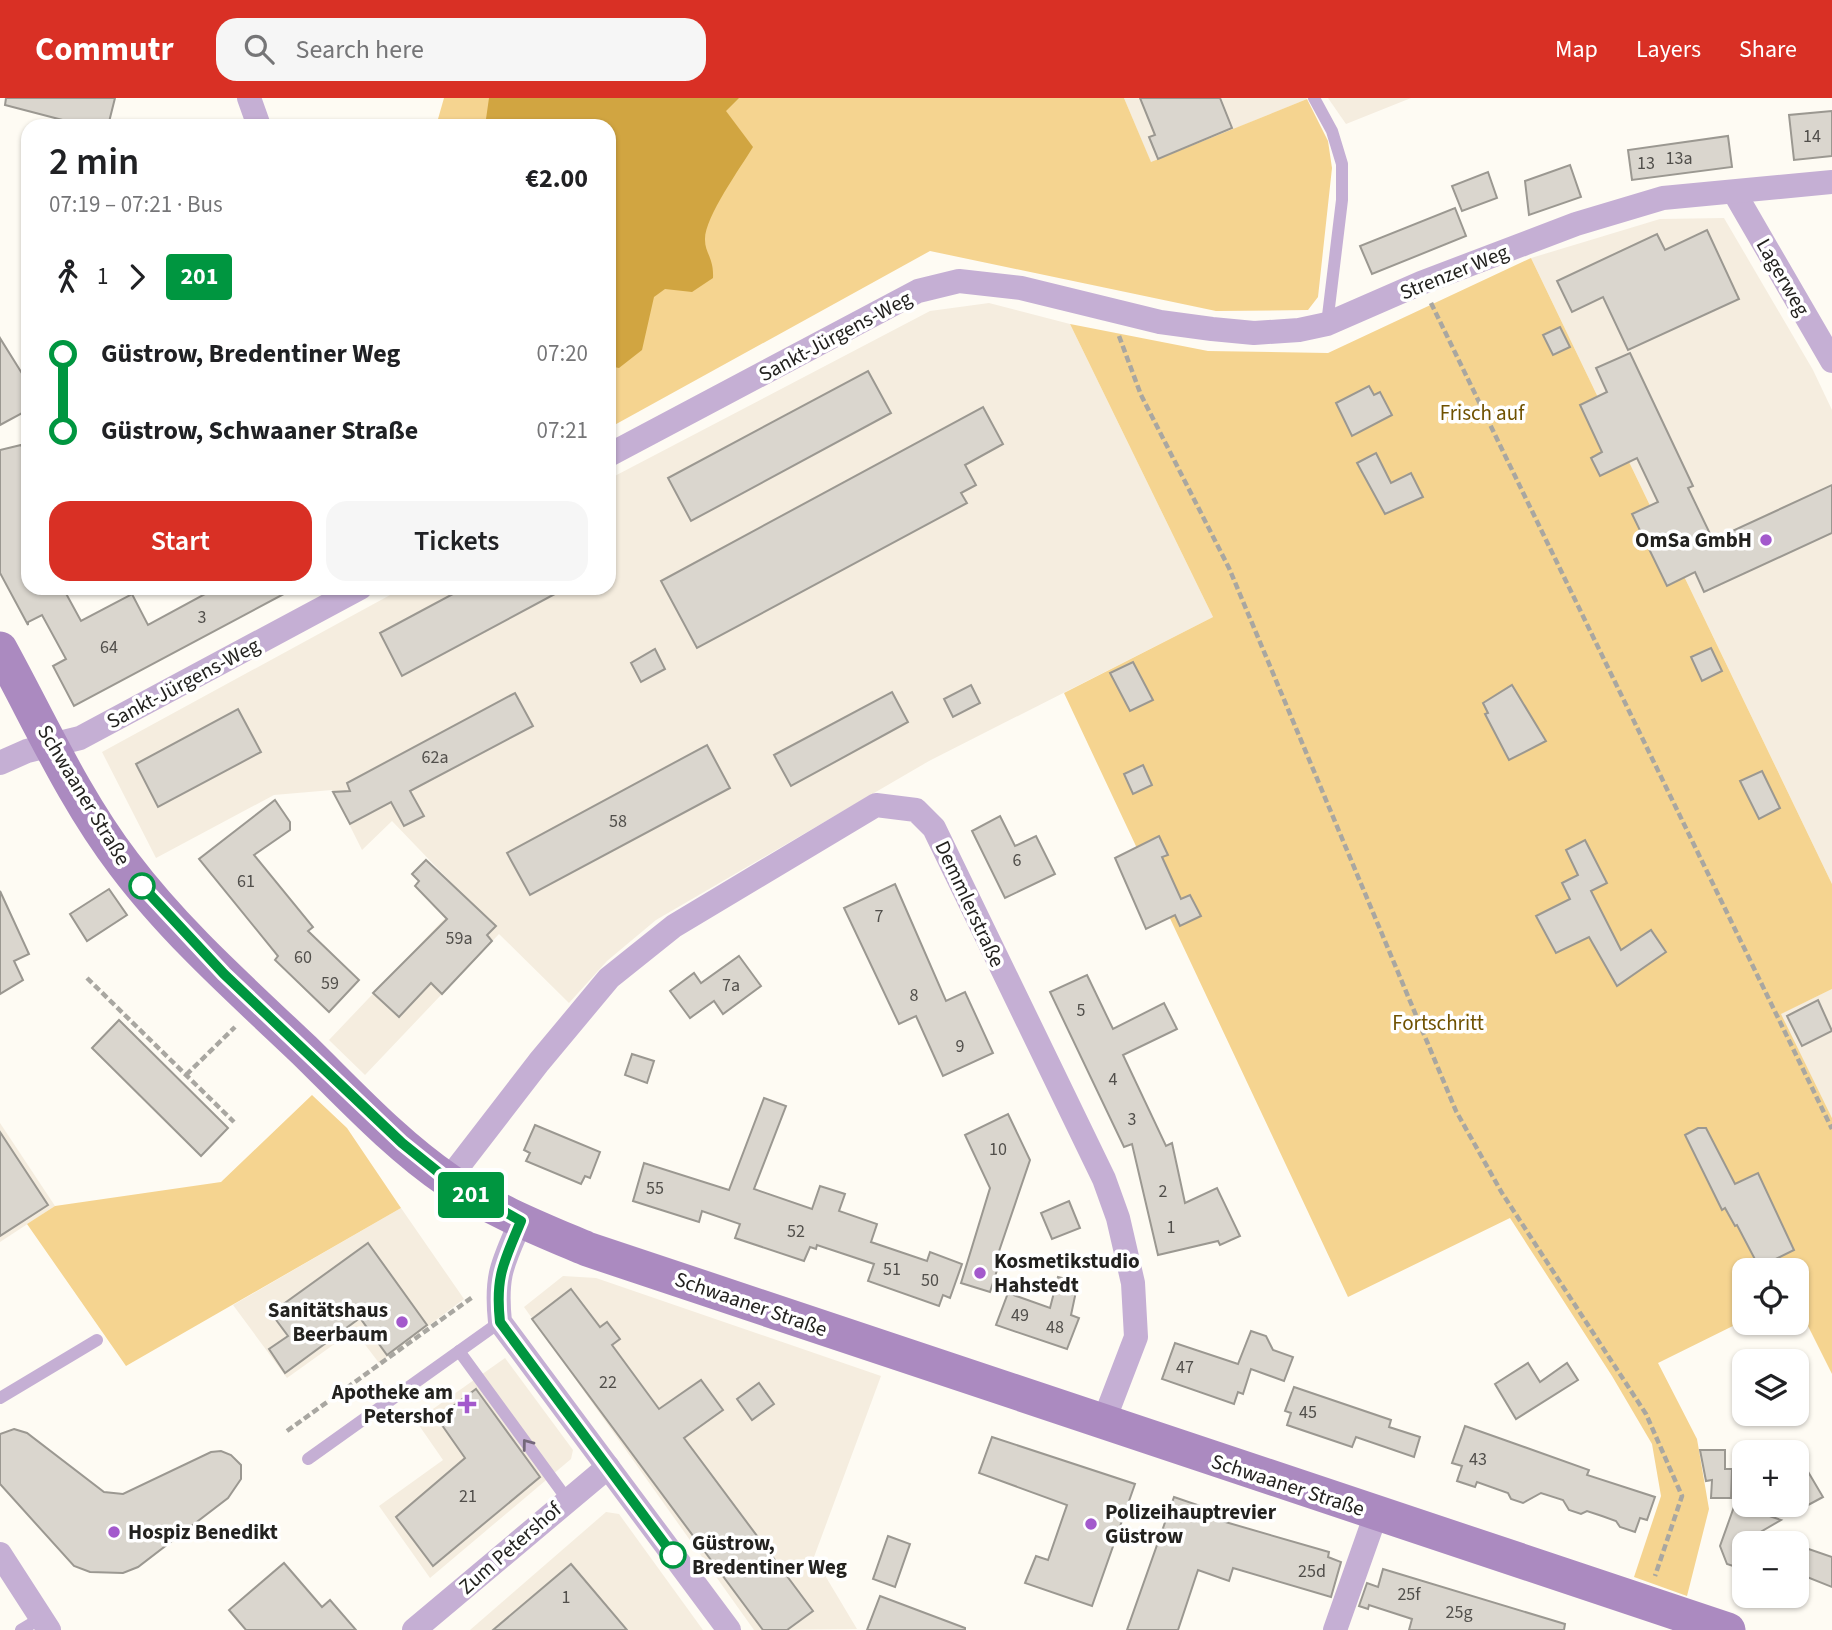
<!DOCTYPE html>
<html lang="en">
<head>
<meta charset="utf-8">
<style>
  :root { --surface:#fff; --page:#f6f6f6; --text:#202124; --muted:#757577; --accent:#d93025 }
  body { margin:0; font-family:"Source Sans 3",sans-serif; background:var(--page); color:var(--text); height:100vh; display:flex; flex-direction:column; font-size:26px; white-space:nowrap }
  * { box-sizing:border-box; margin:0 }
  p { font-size:23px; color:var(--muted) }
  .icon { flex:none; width:38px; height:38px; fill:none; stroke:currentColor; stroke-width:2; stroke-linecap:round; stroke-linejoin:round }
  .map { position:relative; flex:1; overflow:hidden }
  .details { position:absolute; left:21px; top:21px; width:595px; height:476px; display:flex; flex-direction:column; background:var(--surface); border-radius:21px; box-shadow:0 2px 5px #0004 }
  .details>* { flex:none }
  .badge { padding:0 14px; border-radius:5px; font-size:24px; line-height:46px }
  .buttons { position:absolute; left:1732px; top:1160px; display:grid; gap:14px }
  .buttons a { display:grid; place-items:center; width:77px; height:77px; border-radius:14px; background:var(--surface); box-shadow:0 2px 5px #0004; font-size:35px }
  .map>.badge { position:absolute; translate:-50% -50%; box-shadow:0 0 0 4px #fff }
  .legs { display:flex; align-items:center; gap:10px; height:77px; padding:0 28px; font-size:23px }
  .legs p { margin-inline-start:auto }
  .head { display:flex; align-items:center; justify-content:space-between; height:119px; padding:0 28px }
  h1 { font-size:38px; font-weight:600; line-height:52px }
  .cta { display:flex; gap:14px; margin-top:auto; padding:14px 28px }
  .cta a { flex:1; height:80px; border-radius:21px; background:var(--accent); color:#fff; font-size:28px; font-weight:600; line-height:80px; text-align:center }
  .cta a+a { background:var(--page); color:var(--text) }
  ul { padding:0 28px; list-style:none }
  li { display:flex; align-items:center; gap:24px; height:77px; font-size:26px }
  li i { display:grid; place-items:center; width:10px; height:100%; margin:0 9px; background:currentColor }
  li i::after { content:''; width:18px; height:18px; margin:-9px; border:5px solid; border-radius:50%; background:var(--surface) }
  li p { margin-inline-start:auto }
  li:first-child i { background:linear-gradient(#0000 50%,currentColor 0) }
  li:last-child i { background:linear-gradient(currentColor 50%,#0000 0) }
  header { display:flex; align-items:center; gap:42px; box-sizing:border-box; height:98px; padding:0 35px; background:var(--accent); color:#fff }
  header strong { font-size:33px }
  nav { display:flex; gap:38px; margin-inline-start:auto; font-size:24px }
  .search { width:490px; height:63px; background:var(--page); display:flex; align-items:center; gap:18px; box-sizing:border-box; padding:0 24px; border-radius:21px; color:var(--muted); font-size:26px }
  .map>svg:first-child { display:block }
  .built { fill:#f5eddf }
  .green { fill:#f5d490 }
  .water { fill:#d1a541 }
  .building { fill:#dad6ce; stroke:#9b9891; stroke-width:2 }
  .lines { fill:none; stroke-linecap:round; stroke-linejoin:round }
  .path { stroke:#a9a7a1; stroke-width:4.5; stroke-dasharray:7 3.5; stroke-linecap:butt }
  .lane { stroke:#c5afd4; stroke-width:12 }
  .street { stroke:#c5afd4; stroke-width:24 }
  .secondary { stroke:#ab8ac0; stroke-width:35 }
  .oneway { stroke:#74687a }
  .line-1-casing { stroke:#fff; stroke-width:16 }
  .line-1 { stroke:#009640; stroke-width:10 }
  .poi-dot { fill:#a359cc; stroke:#fff; stroke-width:2.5 }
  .stop-1-dot { fill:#fff; stroke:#009640; stroke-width:3.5 }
  .labels { text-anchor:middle; stroke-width:7; stroke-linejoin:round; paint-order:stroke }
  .number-label { font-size:18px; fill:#514f4b }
  .street-label { font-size:21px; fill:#23221f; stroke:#fff }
  .park-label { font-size:21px; fill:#6f5100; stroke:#fff }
  .poi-label { font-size:21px; font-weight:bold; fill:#23221f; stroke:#fff; text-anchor:end }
  .stop-label { font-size:21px; font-weight:bold; fill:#23221f; stroke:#fff; text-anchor:start }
</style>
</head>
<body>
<header>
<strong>Commutr</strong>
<div class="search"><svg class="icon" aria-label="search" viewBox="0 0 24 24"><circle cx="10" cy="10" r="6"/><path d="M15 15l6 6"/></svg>Search here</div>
<nav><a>Map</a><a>Layers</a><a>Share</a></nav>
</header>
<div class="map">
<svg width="1832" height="1532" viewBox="0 0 1832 1532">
  <rect width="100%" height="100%" fill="#fefbf3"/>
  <g class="built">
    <path d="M1124,0H1306L1307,1L1151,65Z"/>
    <path d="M1328,0H1411L1346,26Z"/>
    <path d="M1724,120L1813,272L1832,312V786L1531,160L1660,121Z"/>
    <path d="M989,205L1070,226L1213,519L929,663L656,822L607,863L569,905L499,836L365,977L329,942L465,799L392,723L362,752L332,692L274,697L156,760L102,654L403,490H609V381L930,213Z"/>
    <path d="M1832,891V1020L1780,916Z"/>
    <path d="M0,1025L55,1108L0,1144Z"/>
    <path d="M401,1110L464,1201L379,1265L354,1232L287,1280L233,1207Z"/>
    <path d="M563,1178L596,1180L881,1278L814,1459L857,1531L754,1532L524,1209Z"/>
    <path d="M505,1260L573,1352L571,1361L430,1480L379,1408L443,1362L416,1323Z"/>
    <path d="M606,1414L619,1416L703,1532H470Z"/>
  </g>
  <g class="green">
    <path d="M444,0H1124L1151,64L1307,1L1328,43L1332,70L1318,199L1308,212L1216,213L930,153L609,330V28H436Z"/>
    <path d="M1531,160L1832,786V891L1781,916L1832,1020V1276L1797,1206V1172H1745V1222L1658,1265L1697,1341L1709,1411L1687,1498L1634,1479L1661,1398L1652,1346L1612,1278L1510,1120L1348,1199L1064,595L1213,519L1070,226L1208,253L1328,255Z"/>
    <path d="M312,997L347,1030L401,1110L126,1268L27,1126L55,1108L221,1084Z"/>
  </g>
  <path class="water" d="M489,0H739L726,13L753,49C741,69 704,120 705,142C705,155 714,160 713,180L692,194L665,191L654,199L642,252L619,270L609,268V28H485Z"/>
  <g class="building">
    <path d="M6,0H115L108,28H73L74,25L5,7Z"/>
    <path d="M1140,0H1220L1232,30L1158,61L1149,39L1155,37Z"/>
    <path d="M1832,13V58L1794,62L1789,17Z"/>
    <path d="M1728,38L1732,69L1632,82L1628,52Z"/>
    <path d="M1570,67L1581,99L1529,117L1525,83Z"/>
    <path d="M1488,74L1497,100L1462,113L1452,88Z"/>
    <path d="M1455,110L1466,138L1372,176L1360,148Z"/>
    <path d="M1707,132L1739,201L1628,252L1603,199L1572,214L1557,183L1657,136L1665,152Z"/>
    <path d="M1560,229L1570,249L1553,257L1543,237Z"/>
    <path d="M0,240L28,285V312L0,327Z"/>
    <path d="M1630,255L1693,388L1688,390L1713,442L1832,387V435L1704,494L1695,474L1667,488L1632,416L1658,404L1637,360L1600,378L1591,360L1602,354L1580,307L1607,294L1596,270Z"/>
    <path d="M868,273L891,315L691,423L668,380Z"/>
    <path d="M1369,288L1374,297L1380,294L1392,317L1352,338L1336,305Z"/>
    <path d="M983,309L1003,346L965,367L976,387L961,395L967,405L697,550L661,483Z"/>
    <path d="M21,347L28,361V490H63L81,523L132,496L148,527L216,490H295L74,608L53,568L66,561L42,517L28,524V527L0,475V352Z"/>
    <path d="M1376,355L1391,385L1411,375L1423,399L1385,416L1357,365Z"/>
    <path d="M464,490H566L402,578L380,535Z"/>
    <path d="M1711,550L1722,573L1702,583L1691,559Z"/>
    <path d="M655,551L665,571L641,584L631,565Z"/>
    <path d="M1133,564L1153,602L1130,613L1110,575Z"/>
    <path d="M971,587L980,605L953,619L944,601Z"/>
    <path d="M1512,587L1546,643L1509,662L1485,616L1488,615L1483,605Z"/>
    <path d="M892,594L908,624L791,688L774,657Z"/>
    <path d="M515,595L533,628L410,693L424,718L404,728L391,704L350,726L333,694L350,693L347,685Z"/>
    <path d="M238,611L261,654L158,709L136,666Z"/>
    <path d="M707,647L730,690L530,797L507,755Z"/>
    <path d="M1143,667L1152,687L1133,696L1124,676Z"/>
    <path d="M1762,673L1780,710L1759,721L1740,683Z"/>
    <path d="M275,702L290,724V732L254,757L313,829L308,833L359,882L329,914L275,862L278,858L199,761Z"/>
    <path d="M1000,718L1015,748L1036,738L1055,776L1005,800L972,733Z"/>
    <path d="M1159,738L1168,757L1162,759L1181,801L1190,797L1201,818L1180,828L1175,817L1146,831L1115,760Z"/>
    <path d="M1585,742L1607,785L1591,793L1621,852L1651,832L1666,854L1617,888L1589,839L1556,855L1536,818L1570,801L1562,785L1578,777L1566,752Z"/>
    <path d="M426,762L496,828L487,837L492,843L442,896L431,885L399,919L373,895L447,821L415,788L419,783L412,776Z"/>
    <path d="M895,786L946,903L965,894L993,955L943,978L916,918L899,926L844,810Z"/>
    <path d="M109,791L127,817L87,843L70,816Z"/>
    <path d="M0,793L29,856L14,863L23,882L0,896Z"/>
    <path d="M739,858L761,888L723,916L714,903L690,920L670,893L694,875L701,885Z"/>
    <path d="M1087,877L1113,931L1164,905L1177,931L1123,957L1166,1048L1172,1045L1185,1105L1217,1090L1240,1138L1220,1147L1218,1143L1158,1157L1132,1046L1124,1049L1050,894Z"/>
    <path d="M1818,902L1832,933L1802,948L1787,918Z"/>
    <path d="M119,922L228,1030L201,1058L92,950Z"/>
    <path d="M632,956L654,963L647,985L625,977Z"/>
    <path d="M764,1000L786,1008L754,1091L812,1111L820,1088L845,1096L839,1113L877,1126L871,1144L927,1163L930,1154L962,1166L950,1200L943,1197L939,1208L868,1183L874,1166L817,1147L816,1151L810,1149L804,1163L735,1140L740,1126L702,1113L699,1124L633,1103L644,1065L729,1092Z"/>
    <path d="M1008,1016L1030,1062L995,1165L999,1166L990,1194L961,1185L990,1090L965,1037Z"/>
    <path d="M535,1027L600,1054L590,1080L585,1078L581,1086L526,1063L530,1055L524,1052Z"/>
    <path d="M1698,1030H1706L1735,1086L1758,1075L1794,1152L1759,1169L1737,1127L1735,1128L1725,1110L1722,1112L1685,1037Z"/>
    <path d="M0,1034L48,1107L0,1138Z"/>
    <path d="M1069,1103L1080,1130L1052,1141L1041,1115Z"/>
    <path d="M368,1145L427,1227L387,1257L360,1220L285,1275L269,1251L288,1238L271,1215Z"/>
    <path d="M1058,1179L1078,1184L1071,1217L1079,1220L1067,1251L996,1227L1008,1195L1050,1210Z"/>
    <path d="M571,1191L600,1229L607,1224L620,1241L612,1247L659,1311L701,1282L723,1312L684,1340L813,1513L787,1532H763L532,1221Z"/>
    <path d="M1251,1233L1266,1238L1273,1252L1293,1259L1284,1283L1251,1271L1243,1296L1238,1294L1234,1306L1162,1281L1175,1245L1238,1266Z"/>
    <path d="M1528,1265L1540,1284L1567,1265L1578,1282L1516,1321L1495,1286Z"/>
    <path d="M759,1285L774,1306L752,1322L737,1301Z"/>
    <path d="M1294,1289L1391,1322L1389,1329L1420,1339L1414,1359L1356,1339L1352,1349L1287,1327L1291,1315L1285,1313Z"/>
    <path d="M476,1291L540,1379L433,1468L396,1419L465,1360L437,1320Z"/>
    <path d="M1465,1328L1589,1372L1587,1377L1655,1399L1647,1422L1640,1420L1635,1434L1620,1429L1616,1423L1602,1418L1587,1413L1581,1416L1569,1412L1563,1402L1541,1395L1523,1405L1511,1401L1508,1395L1477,1384L1475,1389L1457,1383L1462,1368L1452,1365Z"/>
    <path d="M14,1331L27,1335L104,1394L123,1396L211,1354L221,1353L231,1357L241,1367V1381L228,1400L138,1469L123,1475L90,1474L74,1468L0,1386V1336Z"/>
    <path d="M992,1339L1135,1386L1092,1508L1025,1485L1036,1458L1048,1462L1067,1407L979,1375Z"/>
    <path d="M1700,1352H1725V1371H1732L1731,1400H1711L1712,1382L1706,1383Z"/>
    <path d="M1797,1355L1823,1399L1797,1413Z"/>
    <path d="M1174,1399L1218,1414L1215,1421L1329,1454L1328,1459L1341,1464L1331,1499L1233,1470L1229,1483L1198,1472L1178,1532H1127Z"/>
    <path d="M1735,1406L1781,1422L1745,1443V1472L1727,1466L1720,1448Z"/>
    <path d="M888,1438L910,1446L895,1489L873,1481Z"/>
    <path d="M1797,1447L1832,1459V1489L1797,1475Z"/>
    <path d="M284,1465L322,1509L330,1502L356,1532H246L229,1512Z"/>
    <path d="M571,1466L627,1532H493Z"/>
    <path d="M1383,1471L1565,1526L1564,1532H1409L1412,1521L1369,1507L1368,1511L1359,1508L1367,1485L1378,1489Z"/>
    <path d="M880,1498L965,1530V1532H867Z"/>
  </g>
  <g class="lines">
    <g class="path">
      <path d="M1431,205L1832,1031"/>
      <path d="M1119,238L1141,297L1229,470L1456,1013L1502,1095L1646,1316L1682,1398L1655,1478"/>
      <path d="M87,880L234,1024"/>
      <path d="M186,977L235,929"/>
      <path d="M287,1333L474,1198"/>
    </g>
    <g class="lane">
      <path d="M1314,0L1332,33L1342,66V102L1327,226"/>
      <path d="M459,1253L567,1401"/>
      <path d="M0,1300L97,1242"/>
      <path d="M308,1361L500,1224"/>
      <path d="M21,1532L41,1520"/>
    </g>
    <g class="street">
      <path d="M249,0L259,28"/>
      <path d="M1734,94L1832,263"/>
      <path d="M609,357L918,193L959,183L1021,190L1160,224L1212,231L1254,235L1299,232L1327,226L1421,185L1576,126L1663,100L1832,84"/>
      <path d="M0,665L27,653L80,640L360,490"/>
      <path d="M448,1082L539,964L609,880L674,828L876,707L916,712L934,730L1104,1081L1118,1120L1133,1185L1136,1239L1103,1325"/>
      <path d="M521,1123C503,1165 495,1176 500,1224L729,1532"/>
      <path d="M0,1456L49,1532"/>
      <path d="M414,1532L608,1369"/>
      <path d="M1335,1532L1376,1416"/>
    </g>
    <path class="secondary" d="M0,551C39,622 74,701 124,766C176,835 242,893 304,952C350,997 396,1047 449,1083C492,1112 540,1131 587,1151L1728,1532"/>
  </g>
  <defs><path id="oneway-chevron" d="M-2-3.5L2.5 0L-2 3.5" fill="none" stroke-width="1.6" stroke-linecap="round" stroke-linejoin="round" transform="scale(1.75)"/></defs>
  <use class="oneway" href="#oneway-chevron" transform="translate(527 1346) rotate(-127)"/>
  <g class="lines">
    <defs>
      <path id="line-1" d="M142,788L224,876L402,1045L448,1082L521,1123C504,1164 495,1178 500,1224L673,1457"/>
    </defs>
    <use href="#line-1" class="line-1-casing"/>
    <use href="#line-1" class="line-1"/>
  </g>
  <g class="poi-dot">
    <circle cx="1766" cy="442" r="7"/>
    <circle cx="980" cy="1175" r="7"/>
    <circle cx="402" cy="1224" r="7"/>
    <path d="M463.5 1295.5h7v7h7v7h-7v7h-7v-7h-7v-7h7z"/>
    <circle cx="1091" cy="1426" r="7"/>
    <circle cx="114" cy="1434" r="7"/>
  </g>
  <g class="stop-1-dot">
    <circle cx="142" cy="788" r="12"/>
    <circle cx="673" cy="1457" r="12"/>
  </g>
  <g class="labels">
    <g class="number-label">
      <text x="1812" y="44">14</text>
      <text x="1679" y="66">13a</text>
      <text x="1646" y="71">13</text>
      <text x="202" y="525">3</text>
      <text x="109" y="555">64</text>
      <text x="435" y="665">62a</text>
      <text x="618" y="729">58</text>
      <text x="1017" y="768">6</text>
      <text x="246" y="789">61</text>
      <text x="879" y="824">7</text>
      <text x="459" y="846">59a</text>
      <text x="303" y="865">60</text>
      <text x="330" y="891">59</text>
      <text x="731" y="893">7a</text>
      <text x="914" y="903">8</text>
      <text x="1081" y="918">5</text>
      <text x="960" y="954">9</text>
      <text x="1113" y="987">4</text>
      <text x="1132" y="1027">3</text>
      <text x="998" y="1057">10</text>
      <text x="655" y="1096">55</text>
      <text x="1163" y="1099">2</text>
      <text x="1171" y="1135">1</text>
      <text x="796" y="1139">52</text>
      <text x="892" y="1177">51</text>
      <text x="930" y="1188">50</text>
      <text x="1020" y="1223">49</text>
      <text x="1055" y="1235">48</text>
      <text x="1185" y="1275">47</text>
      <text x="608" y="1290">22</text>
      <text x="1308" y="1320">45</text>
      <text x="1478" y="1367">43</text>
      <text x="468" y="1404">21</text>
      <text x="1312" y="1479">25d</text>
      <text x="1409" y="1502">25f</text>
      <text x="566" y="1505">1</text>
      <text x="1459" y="1520">25g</text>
    </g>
    <g class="street-label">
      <text transform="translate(1454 174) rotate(-22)" y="7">Strenzer Weg</text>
      <text transform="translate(1783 179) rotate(60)" y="7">Lagerweg</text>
      <text transform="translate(835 238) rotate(-28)" y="7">Sankt-Jürgens-Weg</text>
      <text transform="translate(183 585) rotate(-28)" y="7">Sankt-Jürgens-Weg</text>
      <text transform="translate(84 697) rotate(59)" y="7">Schwaaner Straße</text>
      <text transform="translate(970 806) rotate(65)" y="7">Demmlerstraße</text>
      <text transform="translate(751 1206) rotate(19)" y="7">Schwaaner Straße</text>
      <text transform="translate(1288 1387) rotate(18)" y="7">Schwaaner Straße</text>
      <text transform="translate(510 1450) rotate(-41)" y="7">Zum Petershof</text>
    </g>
    <g class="park-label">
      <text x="1482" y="322">Frisch auf</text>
      <text x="1438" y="932">Fortschritt</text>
    </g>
    <g class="poi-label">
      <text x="1752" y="449">OmSa GmbH</text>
      <text x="994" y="1170" text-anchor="start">Kosmetikstudio<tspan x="994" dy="24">Hahstedt</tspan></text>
      <text x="388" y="1219">Sanitätshaus<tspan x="388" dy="24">Beerbaum</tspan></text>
      <text x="453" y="1301">Apotheke am<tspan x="453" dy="24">Petershof</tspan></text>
      <text x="1105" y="1421" text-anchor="start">Polizeihauptrevier<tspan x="1105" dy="24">Güstrow</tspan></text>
      <text x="128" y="1441" text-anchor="start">Hospiz Benedikt</text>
    </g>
    <g class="stop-label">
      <text x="692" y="1452">Güstrow,<tspan x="692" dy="24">Bredentiner Weg</tspan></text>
    </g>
  </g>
</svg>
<div class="buttons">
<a><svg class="icon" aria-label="locate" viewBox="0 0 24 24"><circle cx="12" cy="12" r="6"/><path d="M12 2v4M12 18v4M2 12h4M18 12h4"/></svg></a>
<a><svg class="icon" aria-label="layers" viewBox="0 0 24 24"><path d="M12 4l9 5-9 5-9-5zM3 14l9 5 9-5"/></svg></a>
<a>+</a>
<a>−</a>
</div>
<b class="badge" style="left:471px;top:1097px;background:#009640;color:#fff">201</b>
<section class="details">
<div class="head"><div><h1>2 min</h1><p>07:19 – 07:21 · Bus</p></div><b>€2.00</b></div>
<div class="legs"><svg class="icon" aria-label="walk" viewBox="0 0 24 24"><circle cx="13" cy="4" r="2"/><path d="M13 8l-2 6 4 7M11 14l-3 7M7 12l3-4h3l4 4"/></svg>1<svg class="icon" aria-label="forward" viewBox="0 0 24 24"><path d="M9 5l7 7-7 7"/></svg><b class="badge" style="background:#009640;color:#fff">201</b></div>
<ul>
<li><i style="color:#009640"></i><b>Güstrow, Bredentiner Weg</b><p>07:20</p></li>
<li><i style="color:#009640"></i><b>Güstrow, Schwaaner Straße</b><p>07:21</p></li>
</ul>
<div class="cta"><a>Start</a><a>Tickets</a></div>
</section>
</div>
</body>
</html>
